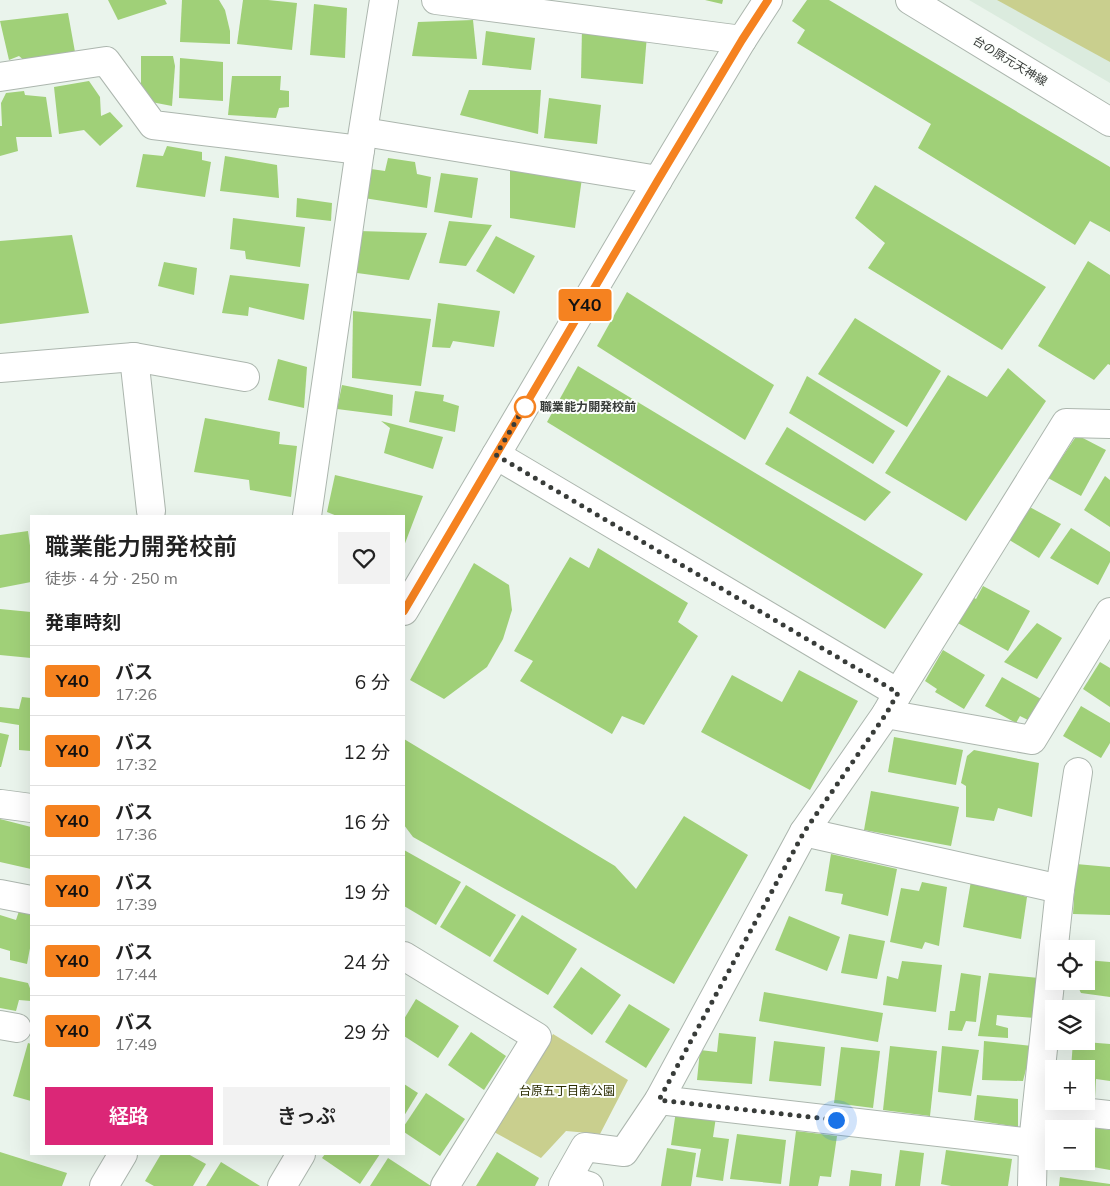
<!DOCTYPE html>
<html lang="ja">
<head>
<meta charset="utf-8">
<style>
  :root { --surface:#fff; --page:#f2f2f2; --text:#222; --muted:#767676; --line:#e0e0e0; --accent:#db2777 }
  body { margin:0; font-family:Mulish,"Noto Sans JP",sans-serif; background:var(--page); color:var(--text); height:100vh; display:flex; flex-direction:column; font-size:19px; white-space:nowrap }
  * { box-sizing:border-box; margin:0 }
  p { font-size:16px; color:var(--muted) }
  .icon { flex:none; width:28px; height:28px; fill:none; stroke:currentColor; stroke-width:2; stroke-linecap:round; stroke-linejoin:round }
  .map { position:relative; flex:1; overflow:hidden }
  .drawer { position:absolute; left:30px; top:515px; width:375px; height:640px; display:flex; flex-direction:column; background:var(--surface); border-radius:0px; box-shadow:0 5px 20px #0002 }
  .drawer>* { flex:none }
  .badge { padding:0 10px; border-radius:4px; font-size:18px; line-height:32px }
  .buttons { position:absolute; left:1045px; top:940px; display:grid; gap:10px }
  .buttons a { display:grid; place-items:center; width:50px; height:50px; border-radius:0px; background:var(--surface); box-shadow:0 5px 20px #0002; font-size:25px }
  .you { position:absolute; width:25px; height:25px; margin:-12px; border:4px solid #fff; border-radius:50%; background:#1a73e8; box-shadow:0 0 0 8px #1a73e833 }
  .map>.badge { position:absolute; translate:-50% -50%; box-shadow:0 0 0 2px #fff }
  h2 { padding:0 15px; font-size:19px; line-height:45px }
  .round { display:grid; place-items:center; flex:none; width:52px; height:52px; border-radius:0px; background:var(--page) }
  .overview { display:flex; align-items:center; justify-content:space-between; height:85px; padding:0 15px }
  h1 { font-size:24px; font-weight:600; line-height:38px }
  .primary-button { display:flex; gap:10px; margin-top:auto; padding:10px 15px }
  .primary-button a { flex:1; height:58px; border-radius:0px; background:var(--accent); color:#fff; font-size:20px; font-weight:600; line-height:58px; text-align:center }
  .primary-button a+a { background:var(--page); color:var(--text) }
  ul { padding:0; list-style:none }
  li { display:flex; align-items:center; gap:15px; height:70px; padding:0 15px; border-top:1px solid var(--line) }
  li div { flex:1 }
  li b { display:block; font-size:19px }
  li em { font-style:normal }
  li .badge { min-width:55px; font-weight:700; text-align:center }
  .map>svg:first-child { display:block }
  .built { fill:#dbebde }
  .green { fill:#c9cf8e }
  .building { fill:#a0d078 }
  .lines { fill:none; stroke-linecap:round; stroke-linejoin:round }
  .minor-casing { stroke:#acb6ae; stroke-width:30 }
  .minor { stroke:#fff; stroke-width:28 }
  .line-casing { stroke:#fff; stroke-width:11 }
  .line { stroke:#f58220; stroke-width:8 }
  .walk { stroke:#383c39; stroke-width:5; stroke-dasharray:0 9 }
  .stop-dot { fill:#fff; stroke:#f58220; stroke-width:2.5 }
  .labels { text-anchor:middle; stroke-width:4; stroke-linejoin:round; paint-order:stroke }
  .street-label { font-size:12px; fill:#383c39; stroke:#fdfffd }
  .stop-label { font-size:12px; font-weight:bold; fill:#383c39; stroke:#fdfffd; text-anchor:start }
  .park-label { font-size:12px; fill:#2a2c00; stroke:#fdfffd }
</style>
</head>
<body>
<div class="map">
<svg width="1110" height="1186" viewBox="0 0 1110 1186">
  <rect width="100%" height="100%" fill="#eaf4ec"/>
  <path class="built" d="M969,0H1110V83Z"/>
  <g class="green">
    <path d="M997,0H1110V62Z"/>
    <path d="M553,1034L628,1080L600,1134L566,1131L541,1158L494,1132Z"/>
  </g>
  <g class="building">
    <path d="M108,0H165L167,4L118,20Z"/>
    <path d="M182,0H219L225,10L230,31V44L180,42Z"/>
    <path d="M243,0H268L297,3L292,50L237,44Z"/>
    <path d="M705,0H723L722,4Z"/>
    <path d="M807,0H829L1110,167V232L1090,221L1075,245L918,148L931,124L797,43L805,30L792,21Z"/>
    <path d="M314,4L347,8L345,58L310,55Z"/>
    <path d="M68,13L75,52L26,62L19,56L9,60L0,21Z"/>
    <path d="M473,20L477,59L412,56L418,22Z"/>
    <path d="M582,28L647,35L643,84L581,78Z"/>
    <path d="M486,31L535,38L531,70L482,65Z"/>
    <path d="M141,56H173L175,66L172,106L141,100Z"/>
    <path d="M180,58L223,62V101L179,98Z"/>
    <path d="M232,76H281L280,90L289,91V107L279,108L276,118L228,115Z"/>
    <path d="M89,81L100,97L101,116L110,112L123,126L100,146L84,130L59,134L54,87Z"/>
    <path d="M469,90H541L538,134L460,115Z"/>
    <path d="M24,91L25,95L46,97L52,137H16L18,151L0,156V126H2L1,103L6,93Z"/>
    <path d="M549,98L601,105L597,144L544,138Z"/>
    <path d="M167,146L202,152V160L211,162L205,197L136,187L143,154L163,156Z"/>
    <path d="M225,156L277,165L279,198L220,191Z"/>
    <path d="M388,158L415,162L417,174L431,177L427,208L364,198L371,169L385,171Z"/>
    <path d="M510,169L582,178L575,228L510,218Z"/>
    <path d="M441,173L478,178L472,218L434,212Z"/>
    <path d="M875,185L1046,287L1002,350L868,268L885,243L855,218Z"/>
    <path d="M297,198L332,203L331,221L296,217Z"/>
    <path d="M233,218L305,227L300,267L246,259L245,251L230,249Z"/>
    <path d="M449,221L492,225L466,266L439,263Z"/>
    <path d="M359,231L427,233L409,280L357,273Z"/>
    <path d="M72,235L89,313L0,324V241Z"/>
    <path d="M496,236L535,256L514,294L476,271Z"/>
    <path d="M1088,261L1110,275V365L1108,364L1094,380L1038,346Z"/>
    <path d="M164,262L197,268L194,295L158,286Z"/>
    <path d="M230,275L309,284L304,320L249,307L248,316L222,313Z"/>
    <path d="M627,292L774,385L745,440L597,346Z"/>
    <path d="M438,303L500,311L494,347L453,341L450,348L432,347Z"/>
    <path d="M353,311L431,319L421,386L352,378Z"/>
    <path d="M855,318L941,371L907,427L818,374Z"/>
    <path d="M278,359L307,367L304,408L268,400Z"/>
    <path d="M578,366L923,574L885,629L547,422Z"/>
    <path d="M1008,368L1046,401L966,521L885,473L948,375L987,397Z"/>
    <path d="M807,376L895,431L873,464L789,413Z"/>
    <path d="M342,385L393,395L392,416L337,409Z"/>
    <path d="M415,391L444,395L443,401L459,406L455,432L409,422Z"/>
    <path d="M205,418L280,432L279,444L297,446L291,497L250,490L249,480L194,472Z"/>
    <path d="M381,421L443,437L433,469L384,453L390,428Z"/>
    <path d="M787,427L891,492L865,521L765,464Z"/>
    <path d="M1077,435L1106,450L1081,496L1048,478Z"/>
    <path d="M335,475L423,496L404,546V516H337L327,512Z"/>
    <path d="M1105,476L1110,480V527L1084,510Z"/>
    <path d="M1026,505L1061,524L1039,558L1006,538Z"/>
    <path d="M1071,528L1110,552V562L1098,585L1050,558Z"/>
    <path d="M28,531L31,553V582L0,588V535Z"/>
    <path d="M598,548L688,603L678,622L698,636L644,725L622,716L612,734L520,681L533,661L514,651L570,557L589,568Z"/>
    <path d="M474,563L509,585L512,610L503,639L487,667L444,699L410,680Z"/>
    <path d="M983,586L1030,611L1008,651L956,622L971,596L976,599Z"/>
    <path d="M0,609L31,612V658L0,655Z"/>
    <path d="M1037,623L1062,638L1037,679L1004,662Z"/>
    <path d="M943,650L985,675L964,709L935,692L937,689L925,681Z"/>
    <path d="M1100,662L1110,668V707L1083,689Z"/>
    <path d="M799,670L858,701L810,790L701,732L732,675L782,702Z"/>
    <path d="M1002,677L1043,700L1030,721L1020,716L1016,723L985,706Z"/>
    <path d="M22,697L31,698V751L19,750V725L0,722V707L19,709Z"/>
    <path d="M1081,706L1110,723V743L1101,758L1063,736Z"/>
    <path d="M0,733L9,735L1,767H0Z"/>
    <path d="M894,737L963,750L956,785L888,772Z"/>
    <path d="M404,739L615,866L636,889L684,816L748,855L674,984L413,837L404,825Z"/>
    <path d="M974,750L1039,763L1032,817L998,808L994,821L966,817V786L961,783L967,756Z"/>
    <path d="M871,791L959,807L951,846L864,830Z"/>
    <path d="M0,819L31,827V869L0,862Z"/>
    <path d="M404,850L461,882L436,925L404,906Z"/>
    <path d="M831,854L897,869L888,916L841,904L843,894L825,891Z"/>
    <path d="M1076,864L1110,867V915L1073,914Z"/>
    <path d="M971,881L1027,897L1021,939L963,927Z"/>
    <path d="M922,882L947,887L939,946L925,942L922,949L890,942L901,888L919,891Z"/>
    <path d="M466,885L516,915L490,957L440,927Z"/>
    <path d="M19,911L31,914V943L27,964L10,960V951L0,948V915L16,920Z"/>
    <path d="M522,915L577,949L548,995L493,961Z"/>
    <path d="M789,916L840,937L827,971L775,950Z"/>
    <path d="M849,934L885,941L877,979L841,973Z"/>
    <path d="M1086,960L1110,962V997L1081,993L1078,987L1068,985V981H1086Z"/>
    <path d="M902,961L942,965L936,1012L883,1005L887,976L898,979Z"/>
    <path d="M581,967L621,995L592,1035L553,1007Z"/>
    <path d="M961,973L981,976L976,1022L966,1021L962,1031L948,1030L950,1011H955Z"/>
    <path d="M989,973L1039,978L1035,1018L997,1015L996,1025L1008,1028V1038L978,1036Z"/>
    <path d="M0,977L28,983L31,991V1001L19,1000L16,1011L0,1008Z"/>
    <path d="M764,992L883,1013L878,1042L759,1021Z"/>
    <path d="M416,999L459,1026L438,1058L404,1036V1019Z"/>
    <path d="M629,1004L670,1029L646,1068L605,1042Z"/>
    <path d="M471,1032L506,1056L484,1090L448,1065Z"/>
    <path d="M719,1033L756,1037L752,1084L697,1080L700,1050L717,1052Z"/>
    <path d="M774,1041L825,1047L821,1086L769,1081Z"/>
    <path d="M984,1041L1032,1046L1023,1081L982,1080Z"/>
    <path d="M1073,1041L1110,1044V1081L1096,1079L1095,1098L1086,1097V1069H1071Z"/>
    <path d="M28,1043L31,1044V1101L13,1096Z"/>
    <path d="M890,1046L937,1051L930,1116L883,1110Z"/>
    <path d="M942,1046L979,1050L971,1096L938,1092Z"/>
    <path d="M841,1047L880,1051L873,1108L834,1103Z"/>
    <path d="M404,1084L418,1093L404,1116Z"/>
    <path d="M426,1093L465,1119L440,1156L404,1132V1126Z"/>
    <path d="M977,1095L1018,1099V1127L974,1120Z"/>
    <path d="M676,1111L716,1117L713,1137L729,1139L723,1181L696,1177L701,1149L671,1145Z"/>
    <path d="M1060,1122L1110,1130V1170L1065,1162V1161H1086V1129H1058Z"/>
    <path d="M796,1131L837,1136L831,1177L820,1176L818,1186H789Z"/>
    <path d="M737,1134L786,1140L781,1184L730,1179Z"/>
    <path d="M667,1148L696,1153L691,1186H661Z"/>
    <path d="M900,1150L924,1153L920,1186H895Z"/>
    <path d="M946,1150L1012,1159L1008,1186H951L941,1184Z"/>
    <path d="M0,1152L67,1173L62,1186H0Z"/>
    <path d="M497,1152L539,1178L535,1186H476Z"/>
    <path d="M161,1154H188L206,1164L193,1186H154L145,1181Z"/>
    <path d="M325,1154H380L360,1184L322,1158Z"/>
    <path d="M388,1158L431,1186H370Z"/>
    <path d="M221,1162L260,1186H206Z"/>
    <path d="M851,1170L882,1174L881,1186H849Z"/>
    <path d="M1060,1177L1110,1184V1186H1059Z"/>
  </g>
  <g class="lines">
    <defs>
      <g id="minor">
        <path d="M436,0L742,40"/>
        <path d="M910,0L1110,122"/>
        <path d="M0,77L106,61L153,125L360,150"/>
        <path d="M364,132L658,180"/>
        <path d="M134,357L151,511"/>
        <path d="M0,368L134,357L245,377"/>
        <path d="M496,455L898,693L886,714L804,832L659,1100L624,1152L585,1147L563,1186"/>
        <path d="M307,516L360,150L384,0"/>
        <path d="M404,611L658,180L742,40L768,0"/>
        <path d="M898,693L1066,423L1110,424"/>
        <path d="M886,714L1032,740L1110,612"/>
        <path d="M1,804L31,808"/>
        <path d="M804,832L1060,889"/>
        <path d="M0,894L31,900"/>
        <path d="M404,956L537,1037L445,1186"/>
        <path d="M0,1025L17,1028"/>
        <path d="M659,1100L1033,1143"/>
        <path d="M1037,1107L1110,1115"/>
        <path d="M567,1179L589,1186"/>
        <path d="M104,1186L123,1154"/>
        <path d="M282,1186L301,1154"/>
        <path d="M1032,1186L1033,1143L1060,889L1078,772"/>
      </g>
    </defs>
    <use href="#minor" class="minor-casing"/>
    <use href="#minor" class="minor"/>
  </g>
  <g class="lines">
    <defs>
      <path id="line" d="M404,611L658,180L742,40L768,0"/>
    </defs>
    <use href="#line" class="line-casing"/>
    <use href="#line" class="line"/>
    <path class="walk" d="M525,407L526,404L496,455L898,693L886,714L804,832L659,1100L836,1120"/>
  </g>
  <circle class="stop-dot" cx="525" cy="407" r="10"/>
  <g class="labels">
    <g class="street-label">
      <text transform="translate(1010 61) rotate(31)" y="4">台の原元天神線</text>
    </g>
    <g class="stop-label">
      <text x="540" y="411">職業能力開発校前</text>
    </g>
    <g class="park-label">
      <text x="567" y="1095">台原五丁目南公園</text>
    </g>
  </g>
</svg>
<div class="buttons">
<a><svg class="icon" aria-label="locate" viewBox="0 0 24 24"><circle cx="12" cy="12" r="6"/><path d="M12 2v4M12 18v4M2 12h4M18 12h4"/></svg></a>
<a><svg class="icon" aria-label="layers" viewBox="0 0 24 24"><path d="M12 4l9 5-9 5-9-5zM3 14l9 5 9-5"/></svg></a>
<a>+</a>
<a>−</a>
</div>
<div class="you" style="left:836px;top:1120px"></div>
<b class="badge" style="left:585px;top:305px;background:#f58220;color:#111">Y40</b>
<section class="drawer">
<div class="overview"><div><h1>職業能力開発校前</h1><p>徒歩 · 4 分 · 250 m</p></div><a class="round"><svg class="icon" aria-label="heart" viewBox="0 0 24 24"><path d="M12 20l-8-8c-3-5 5-10 8-4 3-6 11-1 8 4z"/></svg></a></div>
<h2>発車時刻</h2>
<ul>
<li><span class="badge" style="background:#f58220;color:#111">Y40</span><div><b>バス</b><p>17:26</p></div><em>6 分</em></li>
<li><span class="badge" style="background:#f58220;color:#111">Y40</span><div><b>バス</b><p>17:32</p></div><em>12 分</em></li>
<li><span class="badge" style="background:#f58220;color:#111">Y40</span><div><b>バス</b><p>17:36</p></div><em>16 分</em></li>
<li><span class="badge" style="background:#f58220;color:#111">Y40</span><div><b>バス</b><p>17:39</p></div><em>19 分</em></li>
<li><span class="badge" style="background:#f58220;color:#111">Y40</span><div><b>バス</b><p>17:44</p></div><em>24 分</em></li>
<li><span class="badge" style="background:#f58220;color:#111">Y40</span><div><b>バス</b><p>17:49</p></div><em>29 分</em></li>
</ul>
<div class="primary-button"><a>経路</a><a>きっぷ</a></div>
</section>
</div>
</body>
</html>
